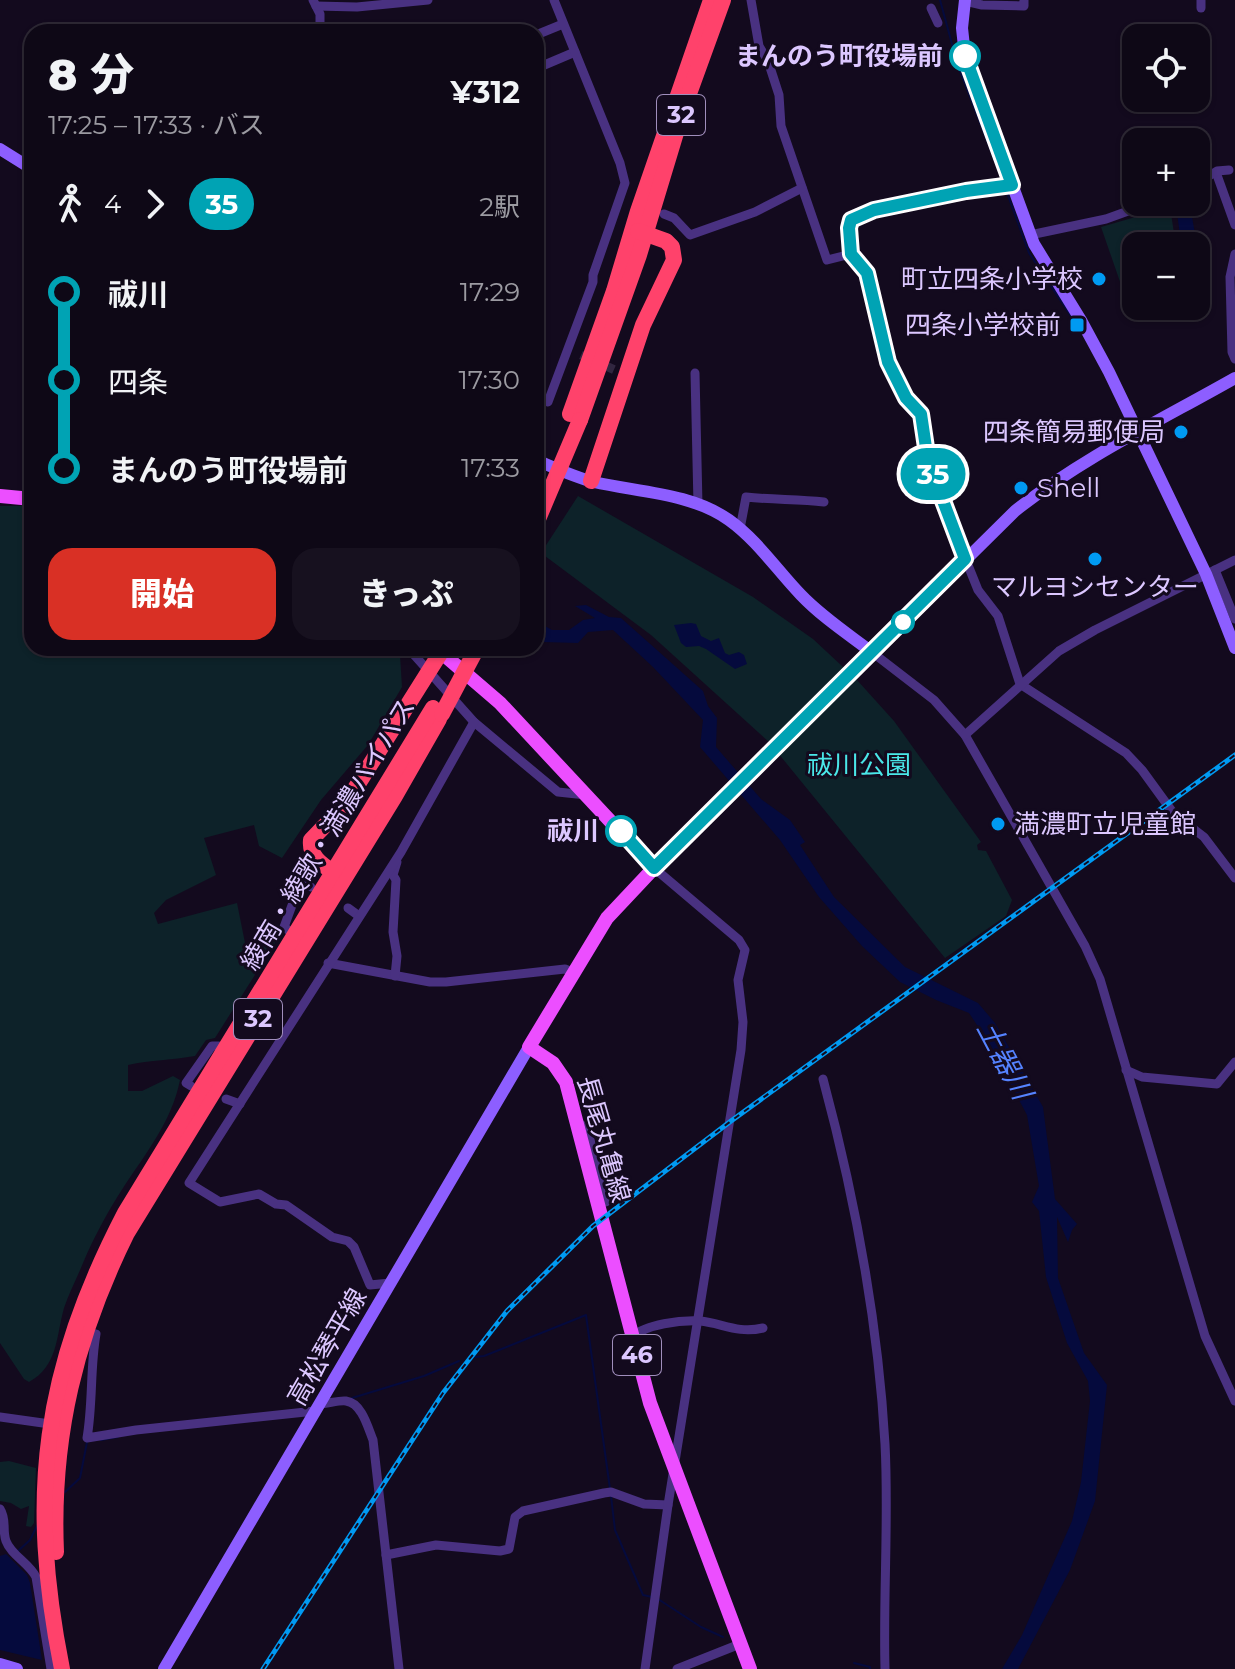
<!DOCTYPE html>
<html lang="ja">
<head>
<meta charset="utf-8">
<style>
  :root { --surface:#0e0816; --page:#17111f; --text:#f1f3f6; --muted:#9b9aa1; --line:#2e2935; --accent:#d93025 }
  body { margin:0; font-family:Montserrat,"Noto Sans JP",sans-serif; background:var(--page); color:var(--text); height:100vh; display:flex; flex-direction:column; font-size:30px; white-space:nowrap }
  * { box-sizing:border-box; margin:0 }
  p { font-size:26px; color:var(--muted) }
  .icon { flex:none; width:44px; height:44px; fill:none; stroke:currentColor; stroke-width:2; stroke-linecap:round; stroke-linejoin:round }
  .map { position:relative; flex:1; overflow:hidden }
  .sheet { position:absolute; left:24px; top:24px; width:520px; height:632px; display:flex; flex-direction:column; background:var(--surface); border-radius:24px; box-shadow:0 2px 6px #0004,0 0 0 2px var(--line) }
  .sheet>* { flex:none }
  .badge { padding:0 16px; border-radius:26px; font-size:28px; line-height:52px }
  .fabs { position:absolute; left:1122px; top:24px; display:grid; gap:16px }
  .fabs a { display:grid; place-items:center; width:88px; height:88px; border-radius:16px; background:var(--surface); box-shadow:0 2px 6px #0004,0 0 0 2px var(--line); font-size:40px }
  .map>.badge { position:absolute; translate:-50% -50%; box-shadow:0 0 0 4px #fff }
  .legs { display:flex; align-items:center; gap:12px; height:88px; padding:0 24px; font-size:26px }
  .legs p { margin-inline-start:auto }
  .head { display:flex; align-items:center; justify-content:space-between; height:136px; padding:0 24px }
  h1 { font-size:44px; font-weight:800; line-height:60px }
  .action { display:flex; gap:16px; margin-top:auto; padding:16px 24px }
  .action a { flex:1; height:92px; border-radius:24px; background:var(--accent); color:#fff; font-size:32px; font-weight:800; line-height:92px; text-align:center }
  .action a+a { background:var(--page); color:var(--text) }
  ul { padding:0 24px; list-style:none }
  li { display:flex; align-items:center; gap:28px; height:88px; font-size:30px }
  li i { display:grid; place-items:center; width:12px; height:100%; margin:0 10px; background:currentColor }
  li i::after { content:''; width:20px; height:20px; margin:-10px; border:6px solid; border-radius:50%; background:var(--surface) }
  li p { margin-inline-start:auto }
  li:first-child i { background:linear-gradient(#0000 50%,currentColor 0) }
  li:last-child i { background:linear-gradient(currentColor 50%,#0000 0) }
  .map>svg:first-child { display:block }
  .green { fill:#0d2229 }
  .water { fill:#050a3d }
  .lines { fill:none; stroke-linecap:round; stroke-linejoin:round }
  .stream { stroke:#050a3d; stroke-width:2 }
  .street-tunnel { stroke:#312640; stroke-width:9; stroke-dasharray:9 4.5; stroke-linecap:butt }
  .street { stroke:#493181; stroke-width:9 }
  .secondary { stroke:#8d5eff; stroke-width:12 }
  .primary { stroke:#ec4eff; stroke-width:14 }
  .highway { stroke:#ff426b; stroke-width:16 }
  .rail-casing { stroke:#009af2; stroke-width:5 }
  .rail { stroke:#130a1e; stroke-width:2; stroke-dasharray:6; stroke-linecap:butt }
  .highway-bridge { stroke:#ff426b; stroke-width:16 }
  .line-1-casing { stroke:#fff; stroke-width:18 }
  .line-1 { stroke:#00a3b4; stroke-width:12 }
  .stop-1-dot { fill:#fff; stroke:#00a3b4; stroke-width:4 }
  .poi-dot { fill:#009af2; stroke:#130a1e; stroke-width:3 }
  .labels { text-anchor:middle; stroke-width:6; stroke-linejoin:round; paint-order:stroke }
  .shield { fill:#130a1e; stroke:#a08ebc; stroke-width:2 }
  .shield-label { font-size:24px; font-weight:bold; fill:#dcc7ff }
  .stop-label { font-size:26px; font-weight:bold; fill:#dcc7ff; stroke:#130a1e; text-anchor:end }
  .poi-label { font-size:26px; fill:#dcc7ff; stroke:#130a1e; text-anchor:end }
  .park-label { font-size:26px; fill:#4ae6e8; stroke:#130a1e }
  .street-label { font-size:26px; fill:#dcc7ff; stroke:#130a1e }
  .water-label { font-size:28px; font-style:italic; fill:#5583ff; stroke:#130a1e }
</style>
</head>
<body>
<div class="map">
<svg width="1235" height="1669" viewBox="0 0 1235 1669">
  <rect width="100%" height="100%" fill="#130a1e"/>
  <g class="green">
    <path d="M1170,207L1176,246H1136V296L1126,299L1101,227Z"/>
    <path d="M578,496L753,597L813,639L857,680L894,721L981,842L977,845L978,850L986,851L1012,900L1006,916L945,958L769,742L651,635L541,553Z"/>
    <path d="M0,506H25L32,511V648H394L400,655L402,687L368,745L321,800L282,858L259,846L254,825L204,838L216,875L166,900L154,913L158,924L237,903L245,943L262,942L278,924L282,932L215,1038L206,1040L195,1056C172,1060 151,1060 128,1065V1091H142L173,1076L180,1080C172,1121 146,1153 123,1188C108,1211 94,1237 83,1263C77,1278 69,1293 64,1308C56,1337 58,1366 29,1382L24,1379L0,1343Z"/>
    <path d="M9,1461L36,1468L34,1523L31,1527L26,1526L29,1506L21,1509L11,1503L0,1501V1462Z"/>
  </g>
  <g class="water">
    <path d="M1191,211L1196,240L1181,242L1177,213Z"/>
    <path d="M586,605L609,617L621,618L703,691L708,706L717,718L716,747L761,799L790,820L805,842L800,845L834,897L905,967L978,1003L995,1023L1043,1107L1055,1199L1077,1224L1072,1230L1068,1242L1057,1217L1058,1278L1084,1353L1107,1385L1095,1501L1070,1570L1018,1669H1002L1022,1635L1072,1521L1081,1482L1090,1401L1088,1381L1067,1343L1046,1277L1039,1211L1032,1202L1039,1186L1027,1115L989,1043L969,1013L936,1000L900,982L862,946L819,897L780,840L700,747L703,720L653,667L613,630L588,632L578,643L543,642L536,638V621L552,630H569L583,620L595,618L575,606Z"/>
    <path d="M691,623L696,624L701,636L711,641L719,638L725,653L729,655L739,652L744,655L747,664L735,669L706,649L699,646L686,647L681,643L674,625Z"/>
    <path d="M6,1554L27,1575L30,1583L42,1660L0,1650V1556Z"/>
  </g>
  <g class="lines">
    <g class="stream">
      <path d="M940,0L958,66L1004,184"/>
      <path d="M1006,190L1029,253L1071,316"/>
      <path d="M475,1357L484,1356L586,1315L610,1489"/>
      <path d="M352,1398L424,1376L459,1361"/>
      <path d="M101,1440L118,1437"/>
      <path d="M65,1492L80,1478L87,1442"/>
      <path d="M611,1496L615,1530L643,1595L652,1597"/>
      <path d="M18,1551L30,1540L38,1524"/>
      <path d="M658,1599L701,1627L723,1637"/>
      <path d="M854,1663L870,1667V1669"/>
    </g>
    <path class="street-tunnel" d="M581,355L615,370"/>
    <g class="street">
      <path d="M313,0L320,14V32"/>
      <path d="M751,0L759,46L768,61L779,95L781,126L827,260L851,254"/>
      <path d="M965,1L982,5L1024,6V0"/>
      <path d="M316,6L357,7L428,0"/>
      <path d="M931,8L938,23"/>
      <path d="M1201,8V0"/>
      <path d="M536,35L563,24"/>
      <path d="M542,66L575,52"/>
      <path d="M1217,175L1235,225"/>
      <path d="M1196,184L1217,171L1229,170"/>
      <path d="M1012,185L966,191L857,216L851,220V254L867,273L888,362L906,398L921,414L928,461L937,488L978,590L998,616L1020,684L1126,753L1142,770L1174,814L1204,837L1235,878"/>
      <path d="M664,214L674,218L690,235L755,212L802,188"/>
      <path d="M1030,235L1106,219L1153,202"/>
      <path d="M1235,254L1230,277L1232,352L1235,359"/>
      <path d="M695,373L698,505"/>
      <path d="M548,402L593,282V275L625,183L620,163L554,0"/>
      <path d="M740,529L746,497C773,500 797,499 824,502"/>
      <path d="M1215,570L1235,619"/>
      <path d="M408,648L474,722L558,792L586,795"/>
      <path d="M873,653L934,700L965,735L1085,946L1100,979L1205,1336L1235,1401"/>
      <path d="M965,735L1059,651L1095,630L1235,560"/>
      <path d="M348,908L359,916"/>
      <path d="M295,935L284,927L301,881L311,887"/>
      <path d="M328,963L430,982H446L565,969L572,972"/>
      <path d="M395,976L397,956L393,932L396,880L393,875L397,862"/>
      <path d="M1126,1070L1142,1077L1217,1084L1235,1062"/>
      <path d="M823,1079C855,1198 878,1320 885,1444C889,1519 883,1594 885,1669"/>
      <path d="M191,1086L186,1083L212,1046H219L227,1051"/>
      <path d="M226,1099L240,1104"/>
      <path d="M578,1123L587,1128L606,1202"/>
      <path d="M390,1283L370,1285L354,1247L348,1241L332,1237L286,1205L276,1204L259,1194L220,1202L189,1183L401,852L474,722"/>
      <path d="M85,1331L96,1334C90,1368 93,1403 87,1438L136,1430L315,1411"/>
      <path d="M632,1337C646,1324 681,1320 700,1321C722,1323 737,1334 763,1328"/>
      <path d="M319,1404C327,1404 339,1400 346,1401C362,1403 368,1428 373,1440L399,1669"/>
      <path d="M0,1417L50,1424"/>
      <path d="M0,1509C7,1520 2,1530 6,1541C11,1555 29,1563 36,1577L51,1669"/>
      <path d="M386,1555L436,1545L500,1551L509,1549L515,1517L523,1511L604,1493L611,1492L644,1504L668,1505"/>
      <path d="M645,1669L668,1505L741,1050L743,1022L738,980L745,950L739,940L654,868"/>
      <path d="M677,1669L740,1644"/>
    </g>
    <g class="secondary">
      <path d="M965,0L962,28L965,56L1034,244L1082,322L1109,372L1206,574L1235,648"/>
      <path d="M0,149L32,169"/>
      <path d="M536,460C555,468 574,477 594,482C638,492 691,493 729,520C757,540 777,570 801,595C822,617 848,634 873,653"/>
      <path d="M654,868L1015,511C1082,458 1161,420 1235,378"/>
      <path d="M0,1664L17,1669"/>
      <path d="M164,1669L529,1047"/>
    </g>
    <g class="primary">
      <path d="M0,496L32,499"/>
      <path d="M436,648L500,703L654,868L607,918L529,1047L553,1063L566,1082L650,1403L750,1669"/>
    </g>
    <g class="highway">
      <path d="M570,414L614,291L638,211L711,0"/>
      <path d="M580,420L639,255L682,113L723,0"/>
      <path d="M591,481L643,325L674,260L672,247L666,241L638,231"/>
      <path d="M339,876C325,866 309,859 311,840L338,812L353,792L441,652"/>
      <path d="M56,1552C51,1436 76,1336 127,1233L395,796L439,719"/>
      <path d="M62,1669C27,1495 43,1371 125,1213L433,708"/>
    </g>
    <defs>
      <path id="rail" d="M263,1669L443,1393L507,1311L593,1226L731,1121L1235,755"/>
    </defs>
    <use href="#rail" class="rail-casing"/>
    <use href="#rail" class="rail"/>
    <g class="highway-bridge">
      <path d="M536,524L580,420"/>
      <path d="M442,714L477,648"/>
    </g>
  </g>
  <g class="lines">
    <defs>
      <path id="line-1" d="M621,831L654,868L965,559L928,461L921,414L906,398L888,362L867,273L851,254L849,228L851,220L874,210L966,191L1012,185L965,56"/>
    </defs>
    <use href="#line-1" class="line-1-casing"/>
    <use href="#line-1" class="line-1"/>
  </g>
  <g class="stop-1-dot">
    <circle cx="965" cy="56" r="14"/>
    <circle cx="903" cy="622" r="10"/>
    <circle cx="621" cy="831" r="14"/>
  </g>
  <g class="poi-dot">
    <circle cx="1099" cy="279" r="8"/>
    <rect x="1069" y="317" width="16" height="16" rx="4"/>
    <circle cx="1181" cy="432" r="8"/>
    <circle cx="1021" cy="488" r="8"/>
    <circle cx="1095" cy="559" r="8"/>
    <circle cx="998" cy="824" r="8"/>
  </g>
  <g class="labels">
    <g class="shield">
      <rect x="657" y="95" width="48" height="40" rx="6"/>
      <rect x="234" y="999" width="48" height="40" rx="6"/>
      <rect x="613" y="1335" width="48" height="40" rx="6"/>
    </g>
    <g class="shield-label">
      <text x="681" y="123">32</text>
      <text x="258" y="1027">32</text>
      <text x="637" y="1363">46</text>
    </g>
    <g class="stop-label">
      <text x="943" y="65">まんのう町役場前</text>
      <text x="599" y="840">祓川</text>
    </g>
    <g class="poi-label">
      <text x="1083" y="288">町立四条小学校</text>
      <text x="1061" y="334">四条小学校前</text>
      <text x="1165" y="441">四条簡易郵便局</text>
      <text x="1037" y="497" text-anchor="start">Shell</text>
      <text x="1095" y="596" text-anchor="middle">マルヨシセンター</text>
      <text x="1014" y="833" text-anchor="start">満濃町立児童館</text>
    </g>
    <g class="park-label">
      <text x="859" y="774">祓川公園</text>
    </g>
    <g class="street-label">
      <text transform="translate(328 834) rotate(-59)" y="9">綾南・綾歌・満濃バイパス</text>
      <text transform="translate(604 1139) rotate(74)" y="9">長尾丸亀線</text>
      <text transform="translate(327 1347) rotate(-60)" y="9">高松琴平線</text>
    </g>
    <g class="water-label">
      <text transform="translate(1005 1060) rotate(62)" y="10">土器川</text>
    </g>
  </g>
</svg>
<div class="fabs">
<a><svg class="icon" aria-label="locate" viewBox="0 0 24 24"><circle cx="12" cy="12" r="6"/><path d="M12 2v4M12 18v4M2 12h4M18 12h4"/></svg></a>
<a>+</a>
<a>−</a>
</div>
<b class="badge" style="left:933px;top:474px;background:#00a3b4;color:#fff">35</b>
<section class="sheet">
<div class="head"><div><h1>8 分</h1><p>17:25 – 17:33 · バス</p></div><b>¥312</b></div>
<div class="legs"><svg class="icon" aria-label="walk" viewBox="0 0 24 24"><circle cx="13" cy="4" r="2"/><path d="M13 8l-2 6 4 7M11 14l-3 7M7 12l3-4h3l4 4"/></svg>4<svg class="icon" aria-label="forward" viewBox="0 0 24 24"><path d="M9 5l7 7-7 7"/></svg><b class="badge" style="background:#00a3b4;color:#fff">35</b><p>2駅</p></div>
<ul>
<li><i style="color:#00a3b4"></i><b>祓川</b><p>17:29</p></li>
<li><i style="color:#00a3b4"></i><span>四条</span><p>17:30</p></li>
<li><i style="color:#00a3b4"></i><b>まんのう町役場前</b><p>17:33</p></li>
</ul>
<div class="action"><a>開始</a><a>きっぷ</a></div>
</section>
</div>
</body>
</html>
